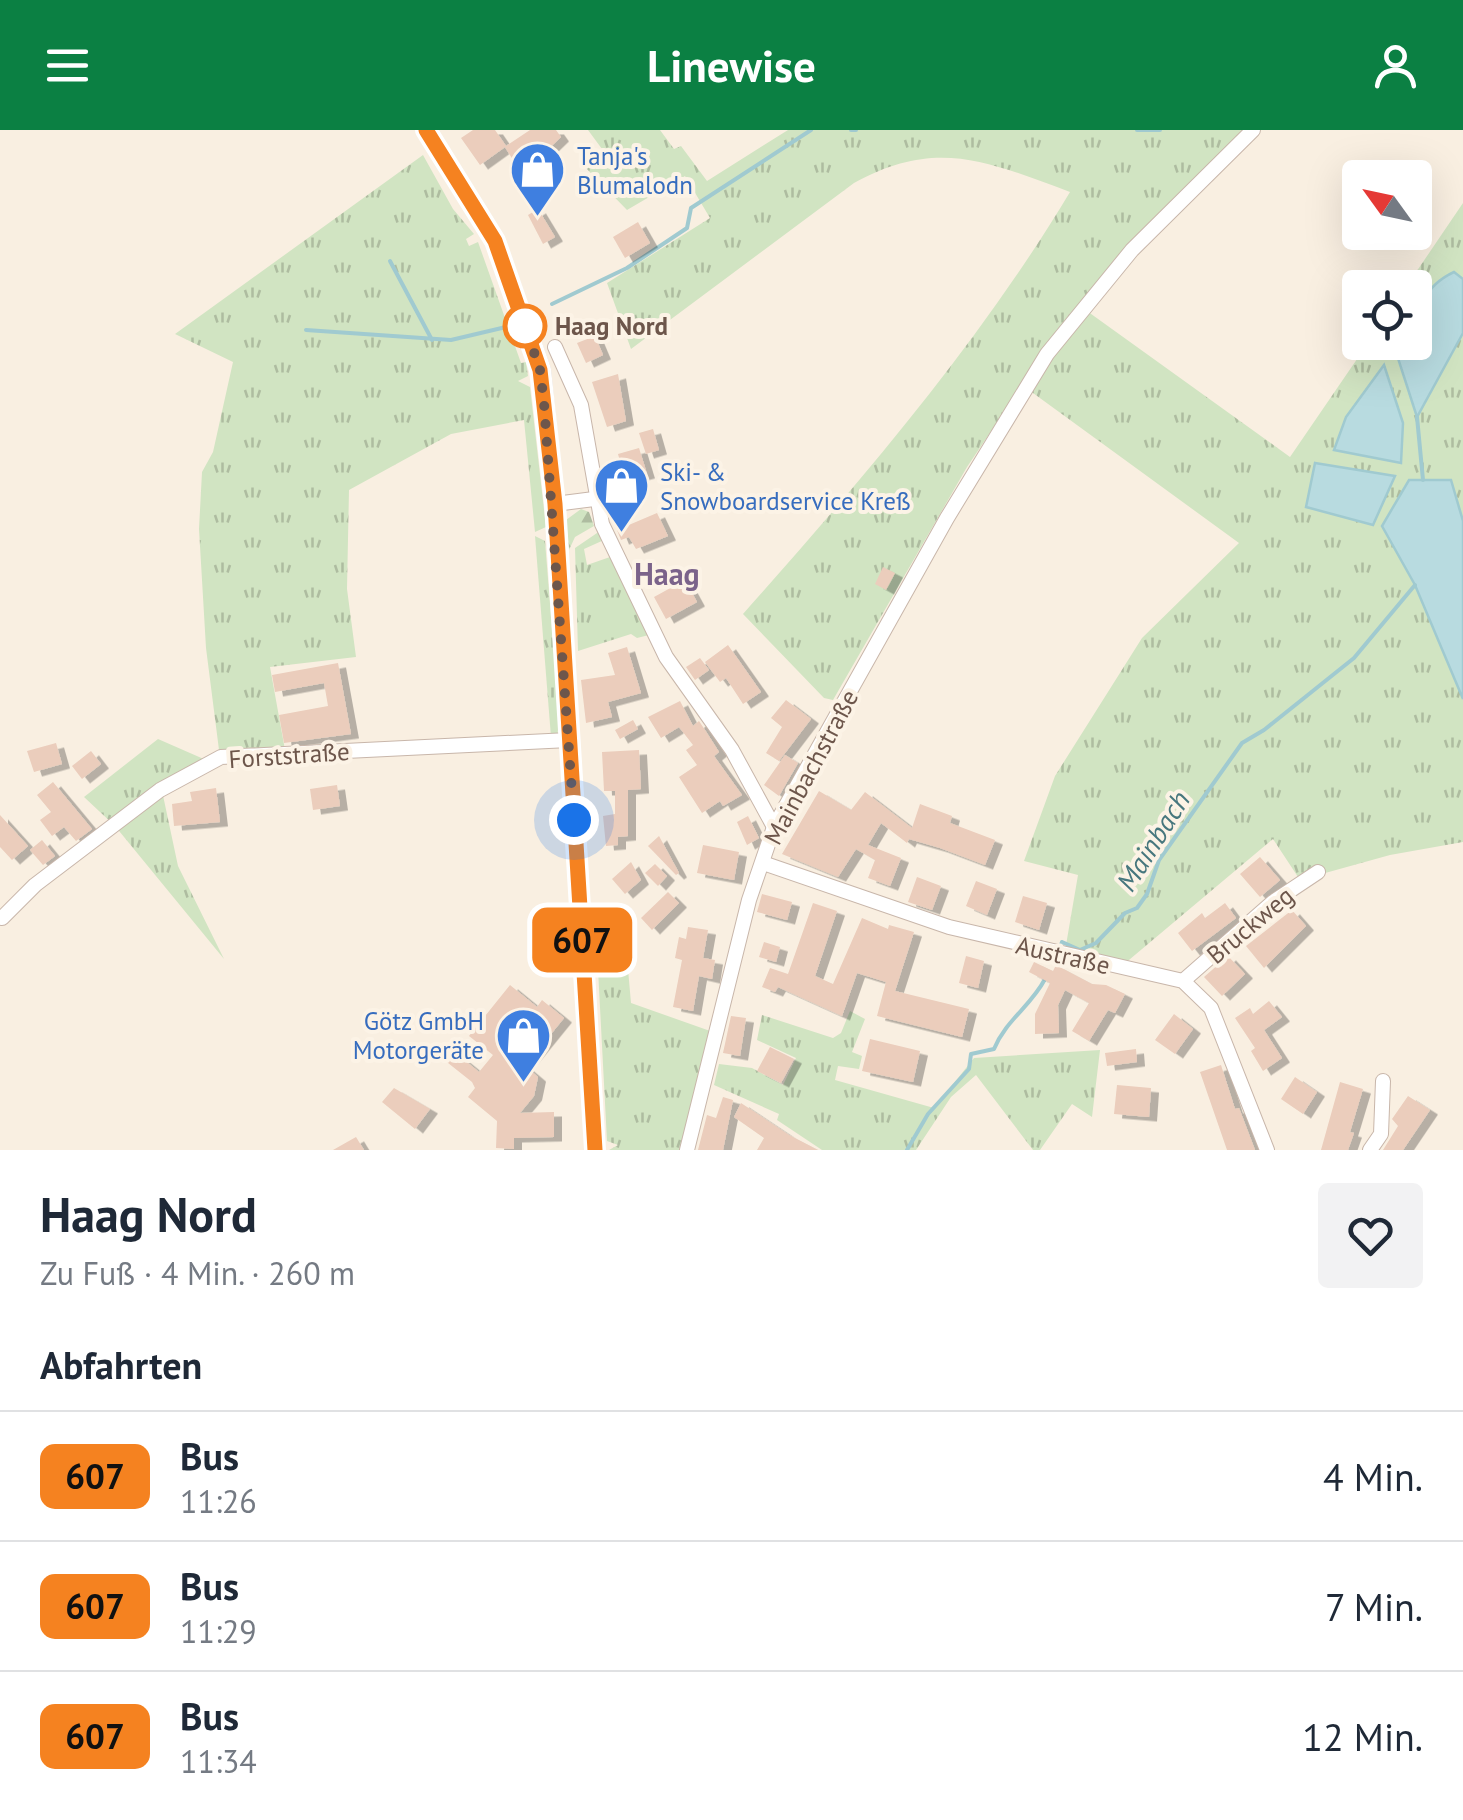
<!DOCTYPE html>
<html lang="de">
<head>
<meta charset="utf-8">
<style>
  :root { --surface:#fff; --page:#f2f2f3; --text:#1f2937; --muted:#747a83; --line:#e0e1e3; --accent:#0b8043 }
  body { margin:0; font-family:"PT Sans",sans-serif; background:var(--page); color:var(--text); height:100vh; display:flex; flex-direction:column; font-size:38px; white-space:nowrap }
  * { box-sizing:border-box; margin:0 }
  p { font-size:32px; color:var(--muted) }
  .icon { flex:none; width:55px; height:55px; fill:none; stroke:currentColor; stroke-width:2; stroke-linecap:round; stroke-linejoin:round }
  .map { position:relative; height:1020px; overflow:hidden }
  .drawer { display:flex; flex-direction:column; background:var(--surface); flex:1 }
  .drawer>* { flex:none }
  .badge { padding:0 20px; border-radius:15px; font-size:35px; line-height:65px }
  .needle { width:65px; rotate:303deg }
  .tools { position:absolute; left:1342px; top:30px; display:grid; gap:20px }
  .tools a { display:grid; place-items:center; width:90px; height:90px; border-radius:10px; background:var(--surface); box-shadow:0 10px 40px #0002; font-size:50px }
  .you { position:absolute; width:50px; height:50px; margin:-25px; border:8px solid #fff; border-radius:50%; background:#1a73e8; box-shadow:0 0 0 15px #1a73e833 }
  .map>.badge { position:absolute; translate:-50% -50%; box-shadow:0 0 0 5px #fff }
  h2 { padding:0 40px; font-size:38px; line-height:90px }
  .round { display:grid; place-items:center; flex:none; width:105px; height:105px; border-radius:10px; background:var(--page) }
  .summary { display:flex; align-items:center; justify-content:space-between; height:170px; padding:0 40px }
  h1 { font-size:48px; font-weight:700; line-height:75px }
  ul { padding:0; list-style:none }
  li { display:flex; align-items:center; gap:30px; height:130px; padding:0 40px; border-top:2px solid var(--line) }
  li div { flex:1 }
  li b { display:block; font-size:38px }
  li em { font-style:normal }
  li .badge { min-width:110px; font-weight:700; text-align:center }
  header { display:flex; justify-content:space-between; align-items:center; height:130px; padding:0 40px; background:var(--accent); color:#fff; font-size:45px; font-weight:700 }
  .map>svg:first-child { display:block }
  .grass { fill:url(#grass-tufts) }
  .forest { fill:url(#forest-firs) }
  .water { fill:#b8dbe0; stroke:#a0cad0; stroke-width:2.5 }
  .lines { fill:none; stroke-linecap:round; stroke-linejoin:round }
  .stream { stroke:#a0cad0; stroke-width:4 }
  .building { fill:#ebcdbc; filter:url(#shadow) }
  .minor-casing { stroke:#c8b6aa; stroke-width:16 }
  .major-casing { stroke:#d6d0cd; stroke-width:20 }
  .minor { stroke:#fff; stroke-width:14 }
  .major { stroke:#f1d0a0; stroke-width:18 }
  .line-casing { stroke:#fff; stroke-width:22 }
  .line { stroke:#f58220; stroke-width:15 }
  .walk { stroke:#6d564b; stroke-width:10; stroke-dasharray:0 18 }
  .stop-dot { fill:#fff; stroke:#f58220; stroke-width:5 }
  .labels { text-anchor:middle; stroke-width:8; stroke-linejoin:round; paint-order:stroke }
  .shop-label { font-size:25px; fill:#366cbe; stroke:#fcf3e6; text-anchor:start }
  .stop-label { font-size:25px; font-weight:bold; fill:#6d564b; stroke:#fcf3e6; text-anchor:start }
  .street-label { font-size:25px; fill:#6d564b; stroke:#fcf3e6 }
  .water-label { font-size:28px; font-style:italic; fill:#47777e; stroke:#fcf3e6 }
  .quarter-label { font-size:30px; font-weight:bold; fill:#7b638a; stroke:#fcf3e6 }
</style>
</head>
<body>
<header><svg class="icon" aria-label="menu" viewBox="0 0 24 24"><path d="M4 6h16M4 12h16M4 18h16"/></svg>Linewise<svg class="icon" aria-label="person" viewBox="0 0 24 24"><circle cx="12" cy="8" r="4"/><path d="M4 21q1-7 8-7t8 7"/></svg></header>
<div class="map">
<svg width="1463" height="1020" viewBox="0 0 1463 1020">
  <defs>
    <pattern id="grass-tufts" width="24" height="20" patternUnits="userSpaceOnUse" patternTransform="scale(2.5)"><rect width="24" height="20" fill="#d1e4c2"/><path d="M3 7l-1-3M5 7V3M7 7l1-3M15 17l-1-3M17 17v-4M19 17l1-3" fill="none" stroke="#aebca0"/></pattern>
    <pattern id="forest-firs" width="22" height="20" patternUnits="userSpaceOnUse" patternTransform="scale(2.5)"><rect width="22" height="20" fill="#d1e4c2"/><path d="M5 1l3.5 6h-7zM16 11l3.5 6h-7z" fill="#aebca0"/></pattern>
    <filter id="shadow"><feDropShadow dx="8" dy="4.5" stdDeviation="0" flood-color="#0004"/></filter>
  </defs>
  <rect width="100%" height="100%" fill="#f9efe1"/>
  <g class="grass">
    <path d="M588,0H660L674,19L681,16L707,51L788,0H1247L1080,176L1290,327L1368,213L1415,212V158L1406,157L1463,73V712L1390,725L1300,750L1273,709L1123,835L1065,821L1078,745L1024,731L1055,646L1142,508L1239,413L1022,255L967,337L833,570L824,568L743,484C861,351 978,215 1070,62C988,32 937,7 854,53L631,219L607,153L710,88L685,46L627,80L584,36L602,19Z"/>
    <path d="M423,25L453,79L474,104L466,109L469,116L478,112L521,233L526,232L528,246L518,251L530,257L546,397L535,402L524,290L451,304L349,360L347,459L356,527L270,537L285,620H219L206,518L199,399L202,342L213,322L233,232L175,204Z"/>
    <path d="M600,401L604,410L584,419L587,435L610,427L649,505L637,508L631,504L578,521L575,418Z"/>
    <path d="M535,406L545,411L559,587L557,611L551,607Z"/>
    <path d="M158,609L206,630L161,656L178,736L224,829L115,696L84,667Z"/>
    <path d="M624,794L631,873L713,902L680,1020H609L618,1015L607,1011L596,801Z"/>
    <path d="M850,881L865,889L852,922L862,926L859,939L838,936L835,950L934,978L974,928L1100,920L1092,987L1072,974L1040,1020H1033L976,945L951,967L916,1020H822L777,990L779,984L714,955L719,934L752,938L783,955L796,928L757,910L762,885L833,908L841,903Z"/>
  </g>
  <path class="forest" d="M581,379L589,382L594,396L575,407L569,420L566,390Z"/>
  <g class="water">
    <path d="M1454,142L1463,149V203L1417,287L1395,219L1399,213L1415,212C1415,181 1424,156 1454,142Z"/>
    <path d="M1384,235L1403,293L1401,333L1334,320L1346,287Z"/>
    <path d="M1315,333L1395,346L1373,395L1306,377Z"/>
    <path d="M1409,350H1451L1463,391V569L1415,455L1382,396Z"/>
  </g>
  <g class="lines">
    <g class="stream">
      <path d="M851,0H856"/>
      <path d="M1137,0H1160"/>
      <path d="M390,131L432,210"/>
      <path d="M552,174L627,138L687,98L691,78L811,0"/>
      <path d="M306,200L451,210L506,197"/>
      <path d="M1417,287L1423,350"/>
      <path d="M1060,818L1062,812L1080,820L1096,813L1125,783L1137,778L1147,764L1159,730L1242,613L1264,600L1354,528L1415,455"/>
      <path d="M907,1020L928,984L969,939L971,924L994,919C1006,890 1031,876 1045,849"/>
    </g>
  </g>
  <g class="building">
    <path d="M473,0H495L506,16L530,0H556L561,7L533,34L526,26L513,30L505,17L480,35L461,8Z"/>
    <path d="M538,79L555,107L543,114L528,85Z"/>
    <path d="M638,92L650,113L625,128L613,107Z"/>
    <path d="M595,206L603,225L586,233L577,213Z"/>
    <path d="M618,244L626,291L607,297L592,252Z"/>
    <path d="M653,299L659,320L646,324L639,303Z"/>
    <path d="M639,318L647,344L625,350L618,324Z"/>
    <path d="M626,353L631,371L610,378L607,359Z"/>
    <path d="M657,383L668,406L636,419L629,407L621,410L617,400Z"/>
    <path d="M883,437L895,443L886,460L875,454Z"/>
    <path d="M685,450L697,472L666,489L654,467Z"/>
    <path d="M728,515L761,562L743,574L726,548L720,552L705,532Z"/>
    <path d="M627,517L641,563L608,572L612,587L586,593L581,550L615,545L608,523Z"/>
    <path d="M700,528L709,540L695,550L686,537Z"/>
    <path d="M338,533L351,604L284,613L279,585L328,576L324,553L275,562L272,545Z"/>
    <path d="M786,570L811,589L779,631L766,623L782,597L771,588Z"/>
    <path d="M680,571L693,596L699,591L705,600L719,622L714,626L742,665L723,676L720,671L702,683L679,647L697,635L686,620L693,615L679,597L661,608L648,587Z"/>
    <path d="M633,590L638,599L620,609L615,600Z"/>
    <path d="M56,613L62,634L34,642L27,621Z"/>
    <path d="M639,620L641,659L628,660V706L618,707V715L606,716L603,686L615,684V661H604L602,622Z"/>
    <path d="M91,621L101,634L82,649L72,636Z"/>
    <path d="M785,625L798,633L779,666L764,655Z"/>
    <path d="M53,652L92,699L76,711L64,697L52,706L40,690L51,682L37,665Z"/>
    <path d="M337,655L340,676L313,680L310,659Z"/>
    <path d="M216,658L220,692L174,696L172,674L192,671L190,662Z"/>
    <path d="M819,661L851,680L865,662L912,698L920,674L952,686L950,693L995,710L985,735L940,718L909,709L907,713L881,693L868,715L901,728L890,756L868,748L875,730L856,719L838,747L782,724Z"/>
    <path d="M0,685L28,716L12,730L0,717Z"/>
    <path d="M748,686L759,708L747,715L737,692Z"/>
    <path d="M659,706L679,743L676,745L648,716Z"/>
    <path d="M42,710L55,726L43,735L30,720Z"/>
    <path d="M703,715L739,722L734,750L697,743Z"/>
    <path d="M1260,727L1280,750L1260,767L1240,744Z"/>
    <path d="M631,732L641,750L625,764L612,749Z"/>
    <path d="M655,734L667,746L658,756L645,743Z"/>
    <path d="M917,747L941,756L932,780L908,772Z"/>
    <path d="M976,751L997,759L987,785L966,776Z"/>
    <path d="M668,762L679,773L652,800L641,788Z"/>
    <path d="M762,764L792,772L787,790L757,782Z"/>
    <path d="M1023,766L1047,773L1039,800L1015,792Z"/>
    <path d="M813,773L837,781L815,846L833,854L862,788L888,799L889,795L914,802L895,861L969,879L962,907L877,886L886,852L857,843L842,886L778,857L775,862L762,857L770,838L788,844Z"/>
    <path d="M1225,773L1236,788L1192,821L1178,803L1202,783L1205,788Z"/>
    <path d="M1292,780L1306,796L1264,838L1246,816Z"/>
    <path d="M688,797L708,800L703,828L715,830L712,849L699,846L693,881L673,877L682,830L675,828L679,807L686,809Z"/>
    <path d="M764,812L780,817L776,832L759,827Z"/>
    <path d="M966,826L984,831L978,858L959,853Z"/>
    <path d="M1228,826L1245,844L1222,866L1204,847Z"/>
    <path d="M1034,832L1053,841L1056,835L1092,854L1106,855L1125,864L1115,883L1108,880L1089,911L1072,901L1089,873L1065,860L1058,875L1059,903L1035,904V884L1050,853L1029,842Z"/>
    <path d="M510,855L537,877L542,870L564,888L525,936L538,947L534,966L520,983L554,982V1007L514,1008V1019L496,1018L497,991L468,967L475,958L472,952L443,929L451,919L479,942L493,925L469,906Z"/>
    <path d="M1269,871L1282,887L1264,900L1282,928L1263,941L1251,921L1255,918L1235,888L1250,878L1253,884Z"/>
    <path d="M1174,884L1193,899L1175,924L1155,910Z"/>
    <path d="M731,886L746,888L740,926L723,923Z"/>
    <path d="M870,909L920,921L913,952L862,941Z"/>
    <path d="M770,917L794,929L781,953L757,941Z"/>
    <path d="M1136,919L1137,932L1107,936L1105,923Z"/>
    <path d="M1221,935L1235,979L1239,978L1255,1020H1227L1200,942Z"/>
    <path d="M1295,947L1317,962L1303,984L1281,969Z"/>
    <path d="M1340,952L1363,959L1350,1002L1354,1003L1348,1020H1321Z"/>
    <path d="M1117,955L1151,958L1149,987L1114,984Z"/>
    <path d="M394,958L430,979L415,999L382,972Z"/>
    <path d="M1408,966L1430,980L1403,1020H1383L1398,996L1392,989Z"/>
    <path d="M723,967L733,970L723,1020H698L707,985L716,988Z"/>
    <path d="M741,973L789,1005L818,1020H757L764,1008L734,987Z"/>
    <path d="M356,1007L364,1020H333Z"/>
  </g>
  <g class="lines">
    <defs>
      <g id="minor">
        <path d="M555,217L581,275L602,394L666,527L732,620L774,697"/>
        <path d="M555,374L594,369"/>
        <path d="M763,733L949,797L1183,851L1211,878L1267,1020"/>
        <path d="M2,788L35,755L160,660L221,627L569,610"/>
        <path d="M1183,851L1273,772L1318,742"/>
        <path d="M687,1020L749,770L774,697L947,388L1047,224L1132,120L1253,0"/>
        <path d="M1370,1020L1381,1004L1383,951"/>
      </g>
      <path id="major" d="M426,0L495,111L541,240L555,374L595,1020"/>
    </defs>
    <use href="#minor" class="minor-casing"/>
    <use href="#major" class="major-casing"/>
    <use href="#minor" class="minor"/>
    <use href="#major" class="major"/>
  </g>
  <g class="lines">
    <defs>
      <path id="line" d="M426,0L495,111L540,240L555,374L595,1020"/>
    </defs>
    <use href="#line" class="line-casing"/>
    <use href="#line" class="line"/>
    <path class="walk" d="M525,196L521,184L540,240L544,273L574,690"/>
  </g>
  <defs>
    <symbol id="shop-pin" viewBox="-11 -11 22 30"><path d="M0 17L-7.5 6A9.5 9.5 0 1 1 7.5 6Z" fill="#3f7fe0" stroke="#fcf3e6"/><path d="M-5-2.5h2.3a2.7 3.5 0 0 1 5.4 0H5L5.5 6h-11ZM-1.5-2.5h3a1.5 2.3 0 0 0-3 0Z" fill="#fff"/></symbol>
  </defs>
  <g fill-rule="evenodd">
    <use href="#shop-pin" x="506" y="8" width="63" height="86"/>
    <use href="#shop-pin" x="590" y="324" width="63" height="86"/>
    <use href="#shop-pin" x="492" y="874" width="63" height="86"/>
  </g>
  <circle class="stop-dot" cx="525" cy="196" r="20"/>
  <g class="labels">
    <g class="shop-label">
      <text x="577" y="35">Tanja's<tspan x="577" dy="29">Blumalodn</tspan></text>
      <text x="660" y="351">Ski- &amp;<tspan x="660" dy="29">Snowboardservice Kreß</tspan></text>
      <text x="484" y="900" text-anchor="end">Götz GmbH<tspan x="484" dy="29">Motorgeräte</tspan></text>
    </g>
    <g class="stop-label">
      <text x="555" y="205">Haag Nord</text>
    </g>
    <g class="street-label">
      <text transform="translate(289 625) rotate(-4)" y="9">Forststraße</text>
      <text transform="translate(811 637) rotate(-62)" y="9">Mainbachstraße</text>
      <text transform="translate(1250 795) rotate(-40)" y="9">Bruckweg</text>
      <text transform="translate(1063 825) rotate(13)" y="9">Austraße</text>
    </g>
    <g class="water-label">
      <text transform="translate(1153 711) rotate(-58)" y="10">Mainbach</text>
    </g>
    <g class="quarter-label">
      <text x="667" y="455">Haag</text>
    </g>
  </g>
</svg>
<div class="tools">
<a><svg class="needle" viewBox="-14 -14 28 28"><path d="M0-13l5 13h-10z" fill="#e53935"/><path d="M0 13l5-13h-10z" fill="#747a83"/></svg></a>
<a><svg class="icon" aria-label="locate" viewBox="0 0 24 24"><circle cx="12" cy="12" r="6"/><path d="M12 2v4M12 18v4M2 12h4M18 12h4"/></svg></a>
</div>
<div class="you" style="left:574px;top:690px"></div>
<b class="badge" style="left:582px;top:810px;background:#f58220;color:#111">607</b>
</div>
<section class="drawer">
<div class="summary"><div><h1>Haag Nord</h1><p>Zu Fuß · 4 Min. · 260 m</p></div><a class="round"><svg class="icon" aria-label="heart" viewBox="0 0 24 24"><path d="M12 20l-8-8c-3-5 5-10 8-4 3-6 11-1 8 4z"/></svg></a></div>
<h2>Abfahrten</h2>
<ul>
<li><span class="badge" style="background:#f58220;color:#111">607</span><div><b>Bus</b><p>11:26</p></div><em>4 Min.</em></li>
<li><span class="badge" style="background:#f58220;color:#111">607</span><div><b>Bus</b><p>11:29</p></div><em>7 Min.</em></li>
<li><span class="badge" style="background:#f58220;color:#111">607</span><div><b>Bus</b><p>11:34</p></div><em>12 Min.</em></li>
</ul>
</section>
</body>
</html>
